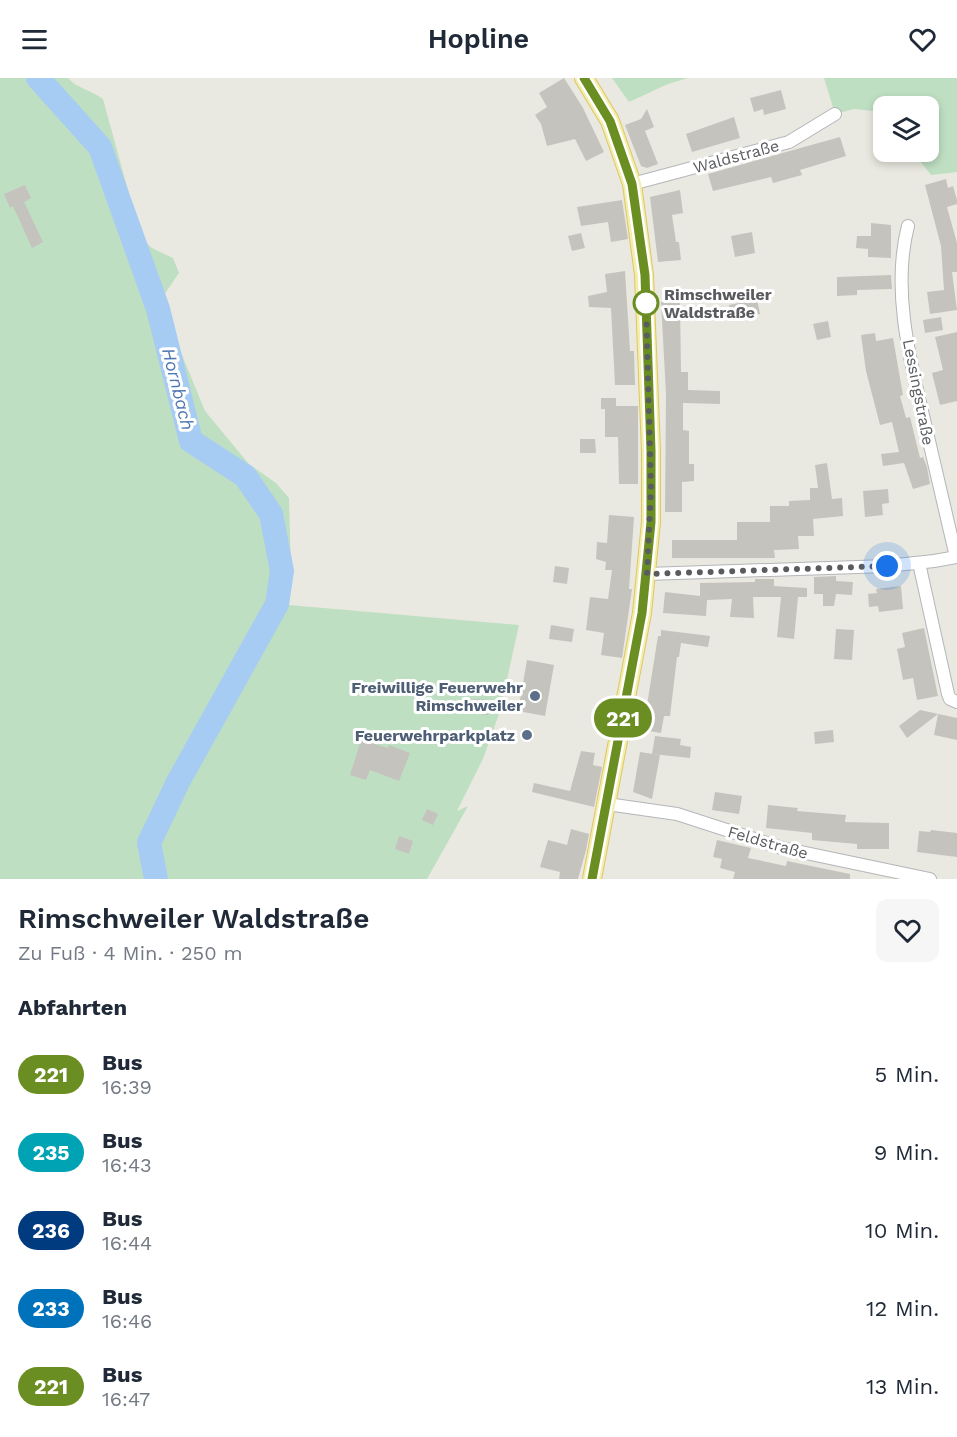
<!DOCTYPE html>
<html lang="de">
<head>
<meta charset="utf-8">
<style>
  :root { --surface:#fff; --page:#f6f6f7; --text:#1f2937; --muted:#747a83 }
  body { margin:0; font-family:"Work Sans",sans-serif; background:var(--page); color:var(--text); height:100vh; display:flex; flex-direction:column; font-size:22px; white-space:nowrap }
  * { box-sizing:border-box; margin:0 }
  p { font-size:20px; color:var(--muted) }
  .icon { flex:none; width:33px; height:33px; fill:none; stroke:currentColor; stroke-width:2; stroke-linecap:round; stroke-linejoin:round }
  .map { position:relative; height:801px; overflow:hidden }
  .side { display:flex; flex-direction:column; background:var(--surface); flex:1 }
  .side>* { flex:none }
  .badge { padding:0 12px; border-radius:20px; font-size:21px; line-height:39px }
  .buttons { position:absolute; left:873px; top:18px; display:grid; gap:12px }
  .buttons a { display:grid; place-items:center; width:66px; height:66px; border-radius:12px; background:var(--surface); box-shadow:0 3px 9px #0003; font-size:30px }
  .you { position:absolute; width:30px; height:30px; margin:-15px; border:4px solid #fff; border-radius:50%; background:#1a73e8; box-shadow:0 0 0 9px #1a73e833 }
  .map>.badge { position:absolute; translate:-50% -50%; box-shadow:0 0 0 3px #fff }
  h2 { padding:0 18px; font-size:22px; line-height:54px }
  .round { display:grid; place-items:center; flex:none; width:63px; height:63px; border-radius:12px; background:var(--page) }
  .overview { display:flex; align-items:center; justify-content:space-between; height:102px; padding:0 18px }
  h1 { font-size:28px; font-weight:600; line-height:45px }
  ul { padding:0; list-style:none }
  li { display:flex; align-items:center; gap:18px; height:78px; padding:0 18px }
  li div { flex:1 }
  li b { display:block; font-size:22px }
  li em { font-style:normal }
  li .badge { min-width:66px; font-weight:700; text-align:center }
  header { display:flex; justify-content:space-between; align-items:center; height:78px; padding:0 18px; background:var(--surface); font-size:27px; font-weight:600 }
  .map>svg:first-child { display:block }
  .green { fill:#bfdfc2 }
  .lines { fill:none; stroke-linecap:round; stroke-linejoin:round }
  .river { stroke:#a7ccf3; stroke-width:24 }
  .building { fill:#c5c3bd }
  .minor-casing { stroke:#b3b5b9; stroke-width:14 }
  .primary-casing { stroke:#dec665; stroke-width:20 }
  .minor { stroke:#fff; stroke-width:12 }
  .primary { stroke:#f4eeac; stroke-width:18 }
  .line-casing { stroke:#fff; stroke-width:14 }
  .line { stroke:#6b8e23; stroke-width:9 }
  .walk { stroke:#595b5f; stroke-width:6; stroke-dasharray:0 10.8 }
  .stop-dot { fill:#fff; stroke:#6b8e23; stroke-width:3 }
  .service-dot { fill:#5c6f8a; stroke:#fff; stroke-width:2 }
  .labels { text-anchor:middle; stroke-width:6; stroke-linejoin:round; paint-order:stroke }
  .street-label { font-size:16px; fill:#595b5f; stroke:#fff }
  .stop-label { font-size:16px; font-weight:bold; fill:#595b5f; stroke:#fff; text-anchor:start }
  .service-label { font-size:16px; font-weight:bold; fill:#4e5e75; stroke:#fff; text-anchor:end }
  .water-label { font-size:18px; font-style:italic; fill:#4e77b2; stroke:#fff }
</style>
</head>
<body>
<header><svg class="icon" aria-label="menu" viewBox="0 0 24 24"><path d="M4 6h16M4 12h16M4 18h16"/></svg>Hopline<svg class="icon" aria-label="heart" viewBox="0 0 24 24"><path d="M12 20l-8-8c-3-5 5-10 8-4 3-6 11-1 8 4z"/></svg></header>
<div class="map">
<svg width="957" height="801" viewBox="0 0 957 801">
  <rect width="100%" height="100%" fill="#eae9e1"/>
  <g class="green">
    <path d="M0,0H68C78,11 91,12 103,21L141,160L152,170L173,180L179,195L162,220L171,250L205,333L249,386L276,405L289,420L291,495L289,527L519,547L500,633L483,681L457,733L468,728L427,801H0Z"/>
    <path d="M612,0H688L668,6L629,24Z"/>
    <path d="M824,0H957V94L931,97L913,74H928V28H884L883,34L854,31L835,36Z"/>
  </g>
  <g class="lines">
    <path class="river" d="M38,0L100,69L158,231L191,363L245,398L271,436L282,493L277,526L178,704L149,765L156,801"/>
  </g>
  <g class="building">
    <path d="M564,0L583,30L604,74L586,83L575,61L547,68L541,46L535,37L547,29L539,15Z"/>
    <path d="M781,12L786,31L764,37L763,31L754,34L750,20Z"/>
    <path d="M647,31L654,49L645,53L658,86L647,90L641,88L625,47L641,41Z"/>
    <path d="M734,39L740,60L692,74L686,56Z"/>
    <path d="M840,59L846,78L800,92L802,97L773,105L771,99L713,113L708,96Z"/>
    <path d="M946,101L948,110L953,108L957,122V126L947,129L957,165V194H952L957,232L930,236L927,214L944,212L941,168L925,107Z"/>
    <path d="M25,107L31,120L24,124L43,164L32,170L13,128L10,130L4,116Z"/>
    <path d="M680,112L683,135L672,137L676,164H679L681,182L658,184L650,119Z"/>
    <path d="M622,122L628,161L611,164L608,144L581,148L577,129Z"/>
    <path d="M871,145L891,147V180L868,179V171L856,170L857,158H871Z"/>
    <path d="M752,154L755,175L735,179L731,158Z"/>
    <path d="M581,155L585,170L572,173L568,158Z"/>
    <path d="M625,193L630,273H634L635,307H615L611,230L589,229L588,218L607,214L605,196Z"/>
    <path d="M891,197L892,211L857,212V217L837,218V199Z"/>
    <path d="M756,216L760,236L731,239L729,227L739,225L738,219Z"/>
    <path d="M661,224H680L681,294H688V312L720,313V326L683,325V352L689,353V386H694V403L682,404V434H665L666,316Z"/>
    <path d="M941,239L943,252L925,255L923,242Z"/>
    <path d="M828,243L831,259L817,262L813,246Z"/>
    <path d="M957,254V323L940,327L932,295L943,292L935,259Z"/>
    <path d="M875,255L876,263L893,260L903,317L900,318L906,340L910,339L920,380L923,379L927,389L930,406L913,411L904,385L883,388L881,376L899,374L892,344L880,347L866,293L861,257Z"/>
    <path d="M601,320H616V328H638V406H619L618,359H605V331H601Z"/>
    <path d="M580,361H595L596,375H580Z"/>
    <path d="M827,385L832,421L842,420L843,438L813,441L814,458H798L799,471L774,472L775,480H672V462H737V444H770V428H789V423L810,422V410H818L815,387Z"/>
    <path d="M888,411L889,425L882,426L883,437L865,439L863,413Z"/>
    <path d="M609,437L634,439L629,511H632L622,580L601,577L604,555L586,552L590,519L608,521L612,492H605L606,484L596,481L597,464L607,465Z"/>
    <path d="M555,488L569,490L567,506L553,504Z"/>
    <path d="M836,498V503L853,504L852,517L836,516L834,528H823V516H814V499Z"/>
    <path d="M755,501H774V508L807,510V519H798L794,561L777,559L781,519H753L754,540L730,539L732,521L707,522L706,538L663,535L665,514L700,518V505L755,504Z"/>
    <path d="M901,508L903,531L879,534L878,528L869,529L868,516L877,515L876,511Z"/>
    <path d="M551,547L574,551L572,564L549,561Z"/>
    <path d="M924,550L938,618L917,622L913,600L903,602L897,571L905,569L902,555Z"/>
    <path d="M836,551L854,552L852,582L834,581Z"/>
    <path d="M661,552L710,558L708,569L681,565L679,579H677L670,638H664L661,655L643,652L658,558H661Z"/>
    <path d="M527,582L554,587L545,638L518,633Z"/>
    <path d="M477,621L489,622L488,637L467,635L469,622Z"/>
    <path d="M920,632L957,640V662L934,657L938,636L907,660L899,648Z"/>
    <path d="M833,652L834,664L815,666L814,654Z"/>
    <path d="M655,658L681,661L680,667L691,669L690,680L652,676Z"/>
    <path d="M361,662L388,670L389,667L410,675L399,703L370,692L366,702L350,697Z"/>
    <path d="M581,673L595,675L593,687L602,689L594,729L532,714L534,705L570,713Z"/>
    <path d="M640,674L660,677L652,721L633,714Z"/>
    <path d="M715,714L742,718L739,736L712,732Z"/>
    <path d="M768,727L798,730L797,733L846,737L845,744L889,745V771H857V766L812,762V755L766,750Z"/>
    <path d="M427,731L438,736L433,747L422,742Z"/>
    <path d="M571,751L589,756L586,772L578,801H559L560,794L540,789L548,762L567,767Z"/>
    <path d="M931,752L957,755V779L917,774L919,753L930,754Z"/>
    <path d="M399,758L413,763L409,776L395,771Z"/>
    <path d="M717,762L751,770L748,780L786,788L787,783L816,789L850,796V801H733L735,794L720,790L722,781L713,779Z"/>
  </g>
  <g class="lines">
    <defs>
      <g id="minor">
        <path d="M632,106L789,64L835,36"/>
        <path d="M908,148C891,213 911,286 926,350C936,393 946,436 956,479"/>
        <path d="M919,485L948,616L950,621L957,624"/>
        <path d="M647,496L887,488L934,483L957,479"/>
        <path d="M607,726L677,736L782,770L930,801"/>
      </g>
      <path id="primary" d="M584,0L610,43L632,106L644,197L651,373V444L642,535L592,801"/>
    </defs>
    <use href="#minor" class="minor-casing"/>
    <use href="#primary" class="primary-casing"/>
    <use href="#minor" class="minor"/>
    <use href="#primary" class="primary"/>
  </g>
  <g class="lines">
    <defs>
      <path id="line" d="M584,0L610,43L632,106L645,197L651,373V444L642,535L592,801"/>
    </defs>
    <use href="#line" class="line-casing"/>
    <use href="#line" class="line"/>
    <path class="walk" d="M646,225L651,410L647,496L887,488"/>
  </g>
  <circle class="stop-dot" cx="646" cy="225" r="12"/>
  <g class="service-dot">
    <circle cx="535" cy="618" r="6"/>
    <circle cx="527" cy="657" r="6"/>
  </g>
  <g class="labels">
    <g class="street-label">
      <text transform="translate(736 78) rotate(-15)" y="6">Waldstraße</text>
      <text transform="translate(919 314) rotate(79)" y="6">Lessingstraße</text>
      <text transform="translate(768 764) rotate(16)" y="6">Feldstraße</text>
    </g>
    <g class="stop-label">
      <text x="664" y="222">Rimschweiler<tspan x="664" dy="18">Waldstraße</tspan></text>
    </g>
    <g class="service-label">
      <text x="523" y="615">Freiwillige Feuerwehr<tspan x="523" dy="18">Rimschweiler</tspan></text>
      <text x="515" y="663">Feuerwehrparkplatz</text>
    </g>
    <g class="water-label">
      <text transform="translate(178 311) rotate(76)" y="6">Hornbach</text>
    </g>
  </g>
</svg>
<div class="buttons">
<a><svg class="icon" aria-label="layers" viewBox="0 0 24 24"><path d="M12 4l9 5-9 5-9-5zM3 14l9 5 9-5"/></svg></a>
</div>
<div class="you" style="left:887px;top:488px"></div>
<b class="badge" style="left:623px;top:640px;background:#6b8e23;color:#fff">221</b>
</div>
<section class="side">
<div class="overview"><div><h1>Rimschweiler Waldstraße</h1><p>Zu Fuß · 4 Min. · 250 m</p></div><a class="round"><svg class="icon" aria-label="heart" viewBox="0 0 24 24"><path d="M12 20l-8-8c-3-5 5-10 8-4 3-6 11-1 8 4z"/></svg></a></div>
<h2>Abfahrten</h2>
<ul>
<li><span class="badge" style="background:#6b8e23;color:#fff">221</span><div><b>Bus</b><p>16:39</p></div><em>5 Min.</em></li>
<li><span class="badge" style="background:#00a3b4;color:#fff">235</span><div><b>Bus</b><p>16:43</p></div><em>9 Min.</em></li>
<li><span class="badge" style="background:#003b80;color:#fff">236</span><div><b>Bus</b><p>16:44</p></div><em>10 Min.</em></li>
<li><span class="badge" style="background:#0072bc;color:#fff">233</span><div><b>Bus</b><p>16:46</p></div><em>12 Min.</em></li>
<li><span class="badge" style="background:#6b8e23;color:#fff">221</span><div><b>Bus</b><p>16:47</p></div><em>13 Min.</em></li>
</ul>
</section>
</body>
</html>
